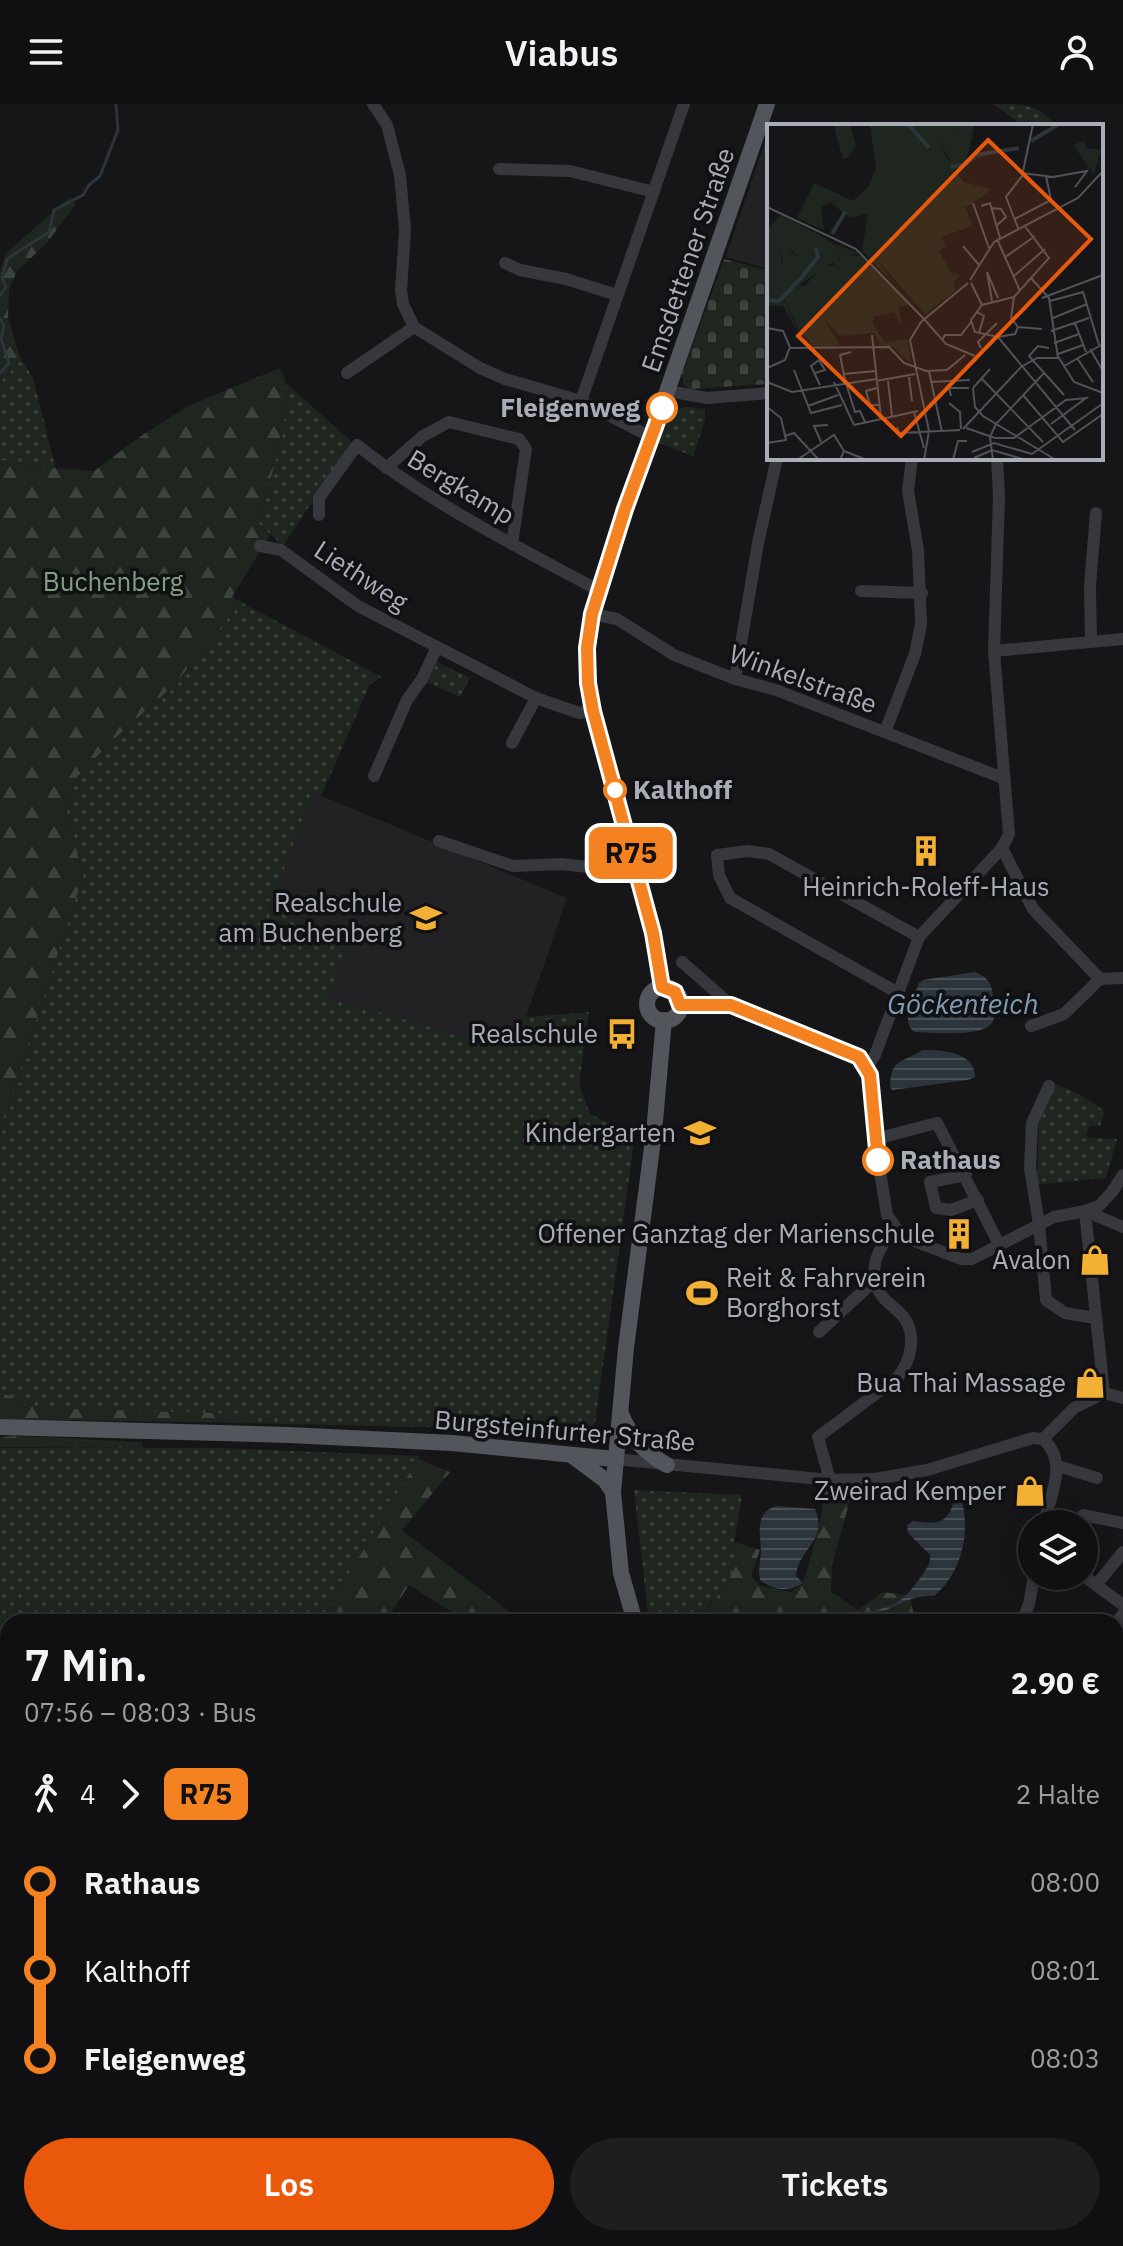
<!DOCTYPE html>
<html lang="de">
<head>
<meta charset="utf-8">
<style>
  :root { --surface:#101012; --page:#1e1e20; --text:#f1f3f6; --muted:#9c9d9f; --line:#303032; --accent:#ea580c }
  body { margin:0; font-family:"IBM Plex Sans",sans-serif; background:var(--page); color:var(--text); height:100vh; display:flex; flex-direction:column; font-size:30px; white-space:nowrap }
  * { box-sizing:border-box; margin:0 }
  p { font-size:26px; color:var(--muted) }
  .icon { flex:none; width:44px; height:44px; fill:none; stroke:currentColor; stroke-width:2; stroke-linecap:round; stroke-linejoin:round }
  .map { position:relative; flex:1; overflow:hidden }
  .drawer { position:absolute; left:0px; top:1510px; width:1124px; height:632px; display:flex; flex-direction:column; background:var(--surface); border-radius:24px 24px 0 0; box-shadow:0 4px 20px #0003,0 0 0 2px var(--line) }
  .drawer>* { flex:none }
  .badge { padding:0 16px; border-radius:12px; font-size:28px; line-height:52px }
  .controls { position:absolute; left:1018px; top:1406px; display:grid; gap:16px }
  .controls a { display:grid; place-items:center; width:80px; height:80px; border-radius:50%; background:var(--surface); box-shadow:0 4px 20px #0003,0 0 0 2px var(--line); font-size:40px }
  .map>.badge { position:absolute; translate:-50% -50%; box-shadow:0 0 0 4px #fff }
  .legs { display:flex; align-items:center; gap:12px; height:88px; padding:0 24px; font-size:26px }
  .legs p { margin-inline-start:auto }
  .head { display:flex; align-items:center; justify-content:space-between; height:136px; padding:0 24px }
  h1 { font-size:44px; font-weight:600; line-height:60px }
  .cta { display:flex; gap:16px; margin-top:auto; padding:16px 24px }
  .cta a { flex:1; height:92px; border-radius:48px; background:var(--accent); color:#fff; font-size:32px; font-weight:600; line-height:92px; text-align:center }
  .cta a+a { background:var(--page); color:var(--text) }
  ul { padding:0 24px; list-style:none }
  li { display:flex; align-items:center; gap:28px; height:88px; font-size:30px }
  li i { display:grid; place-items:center; width:12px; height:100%; margin:0 10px; background:currentColor }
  li i::after { content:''; width:20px; height:20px; margin:-10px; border:6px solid; border-radius:50%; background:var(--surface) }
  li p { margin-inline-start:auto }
  li:first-child i { background:linear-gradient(#0000 50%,currentColor 0) }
  li:last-child i { background:linear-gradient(currentColor 50%,#0000 0) }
  header { display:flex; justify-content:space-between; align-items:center; height:104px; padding:0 24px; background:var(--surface); font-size:36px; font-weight:600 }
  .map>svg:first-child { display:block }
  .built { fill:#222225 }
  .grass { fill:url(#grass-dots) }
  .forest { fill:url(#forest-firs) }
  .cemetery { fill:url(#cemetery-stones) }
  .water { fill:url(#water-rules) }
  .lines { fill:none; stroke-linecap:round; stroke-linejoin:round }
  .stream { stroke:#2c353c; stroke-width:3 }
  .minor { stroke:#37383d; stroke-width:12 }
  .major { stroke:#53555c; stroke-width:16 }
  .line-1-casing { stroke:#fff; stroke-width:18 }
  .line-1 { stroke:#f58220; stroke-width:12 }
  .stop-1-dot { fill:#fff; stroke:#f58220; stroke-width:4 }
  .labels { text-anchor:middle; stroke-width:7; stroke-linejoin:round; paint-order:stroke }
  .street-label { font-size:26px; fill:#a8adb8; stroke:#111113 }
  .stop-label { font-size:26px; font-weight:bold; fill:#a8adb8; stroke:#111113; text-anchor:start }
  .park-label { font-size:26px; fill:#7fa381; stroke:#111113 }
  .poi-label { font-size:26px; fill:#a8adb8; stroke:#111113; text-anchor:end }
  .water-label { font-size:28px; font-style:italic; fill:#7f9bb3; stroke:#111113 }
  .inset-river { fill:none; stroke:#2c353c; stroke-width:4 }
  .inset-road { fill:none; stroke:#505258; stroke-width:2 }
  .view { fill:#e8590c; fill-opacity:0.15; stroke:#e8590c; stroke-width:4 }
  .inset-edge { fill:none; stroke:#a8adb8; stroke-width:4 }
</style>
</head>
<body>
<header><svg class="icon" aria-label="menu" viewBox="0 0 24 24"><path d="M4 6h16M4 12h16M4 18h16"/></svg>Viabus<svg class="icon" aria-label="person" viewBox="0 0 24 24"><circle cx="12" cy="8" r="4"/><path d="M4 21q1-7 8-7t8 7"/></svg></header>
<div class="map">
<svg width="1123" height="2142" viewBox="0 0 1123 2142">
  <defs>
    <pattern id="grass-dots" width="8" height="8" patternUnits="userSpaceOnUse" patternTransform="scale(2)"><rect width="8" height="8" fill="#1e261f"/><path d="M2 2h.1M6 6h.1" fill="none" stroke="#3c433d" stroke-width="1.8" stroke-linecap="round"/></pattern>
    <pattern id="forest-firs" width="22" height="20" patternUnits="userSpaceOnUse" patternTransform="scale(2)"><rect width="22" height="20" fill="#1e261f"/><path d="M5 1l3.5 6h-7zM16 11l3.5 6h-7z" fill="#3c433d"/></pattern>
    <pattern id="cemetery-stones" width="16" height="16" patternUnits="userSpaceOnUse" patternTransform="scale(2)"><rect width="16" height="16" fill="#1e261f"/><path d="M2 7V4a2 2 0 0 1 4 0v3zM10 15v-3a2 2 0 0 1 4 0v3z" fill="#3c433d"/></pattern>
    <pattern id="water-rules" width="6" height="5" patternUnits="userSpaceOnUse" patternTransform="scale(2)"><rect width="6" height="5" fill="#2c353c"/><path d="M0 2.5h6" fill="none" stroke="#485056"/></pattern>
  </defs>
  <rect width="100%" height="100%" fill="#161618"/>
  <g class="built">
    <path d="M769,26V165L726,153Z"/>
    <path d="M312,688L567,794L514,948L329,894L350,831L269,806Z"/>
  </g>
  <g class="grass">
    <path d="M993,0C1019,0 1042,0 1056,22H1024Z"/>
    <path d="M19,251L33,274L56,365L0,356V278L14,264Z"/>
    <path d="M284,273L286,279L352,338L283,442L258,419L277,352L287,301Z"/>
    <path d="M688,303L705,305V316L693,352L659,339L670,306Z"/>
    <path d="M241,498L382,573L370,580L321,692L312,689L269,806L350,831L329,894L514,947L525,913L589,908L579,980L590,1010L635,1031L594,1327L246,1319L110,1307L37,1304L0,1288V1028L83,772L66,705L75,675L113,636L175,580Z"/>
    <path d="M437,558L470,574L460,593L426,578Z"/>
    <path d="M1053,979L1079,990L1105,1007L1100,1022H1090L1086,1031L1090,1034L1117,1035L1106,1074C1082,1075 1060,1080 1037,1080L1039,1018Z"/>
    <path d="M0,1344H216L420,1352L320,1518H8V2038L1,2057L0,2092Z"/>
    <path d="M634,1386L742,1391L734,1438L736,1457L731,1476L693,1518H649Z"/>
  </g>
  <g class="forest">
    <path d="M70,93L76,100L46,140L17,167L9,186L8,213L19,251L14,264L0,278V167L6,149Z"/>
    <path d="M280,264L284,273L287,301L277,352L258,419L270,431L232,493L241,498L175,580L113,636L75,675L66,705L83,772L0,1028V356L41,363L94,367L141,332L190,301Z"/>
    <path d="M0,1288L37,1304L245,1310L246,1319L0,1315Z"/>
    <path d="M16,1332L142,1338L143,1344L0,1343V1333Z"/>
    <path d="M418,1355L450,1368L402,1426L519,1515L518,1518H468L409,1481L385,1518H320Z"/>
    <path d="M825,1386L852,1388L832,1462L831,1488L858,1506L883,1488L910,1492L915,1518H693C718,1491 739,1478 734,1438L760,1446L751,1472L761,1482L791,1488L802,1480L805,1473L818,1427Z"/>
  </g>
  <path class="cemetery" d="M724,155L769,167V280L690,285L683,280L682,270Z"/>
  <g class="water">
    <path d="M975,868C987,873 992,879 993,892C994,900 996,909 993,917C984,935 932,928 914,928C900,916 914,894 919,879L923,876Z"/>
    <path d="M922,946C941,946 975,947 975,973L968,976L892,986L890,983C891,953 902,960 922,946Z"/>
    <path d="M953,1377C955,1384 959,1387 961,1394C971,1428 962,1469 934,1492C910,1490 891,1508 868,1511L867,1508C896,1502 903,1498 920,1474C925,1466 931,1461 930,1451L908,1429L907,1421L913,1417C929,1419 945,1423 952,1403C955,1396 951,1385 953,1377Z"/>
    <path d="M776,1402L815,1405C829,1436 798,1445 796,1472L803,1479C788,1489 773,1486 760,1476C758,1466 760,1459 761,1449C761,1430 753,1410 776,1402Z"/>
  </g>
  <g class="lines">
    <g class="stream">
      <path d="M0,192L6,183L2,174L7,155L49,128L54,106L83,91L89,81L100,72L118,26L116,0"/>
      <path d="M0,215L4,221L1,235L9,259L0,269"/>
    </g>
    <g class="minor">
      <path d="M373,0L387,21L400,71L405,126L401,186L403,200L414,223L480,264L505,275L581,297L651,333"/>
      <path d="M499,65L570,67L654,88"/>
      <path d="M505,159L520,166L566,175L617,191"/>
      <path d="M347,269L414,223"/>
      <path d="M668,287L707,294L769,289"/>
      <path d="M581,297L684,0"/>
      <path d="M386,364L423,332L449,318L519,335L526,345L512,440"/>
      <path d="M319,411V394L357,341C430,399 516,442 598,486"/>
      <path d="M260,442L281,446L358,502L536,594L579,609L593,607"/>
      <path d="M861,487L922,489"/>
      <path d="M592,510L617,515L674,551L735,575L776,586L1003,674"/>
      <path d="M1091,537L1090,482L1096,409"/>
      <path d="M994,547L1123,535"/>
      <path d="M735,575L758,439L777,354"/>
      <path d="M885,628L915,550L921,520L918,446L908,387L912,354"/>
      <path d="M512,639L536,594"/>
      <path d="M374,672L407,596L422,575L437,543"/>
      <path d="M439,737L513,762L562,760L596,764L633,756"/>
      <path d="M1002,744L1033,805L1100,875L1123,874"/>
      <path d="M682,858L731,901"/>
      <path d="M898,889L730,794L719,771L717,751L748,747L769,750L919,833"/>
      <path d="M680,901H731L846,946L859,953L867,963L875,1037L887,1111L896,1124L909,1135L961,1155H972L1054,1113L1085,1107L1099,1102L1112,1088L1123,1071"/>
      <path d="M1031,922L1064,910L1100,875"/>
      <path d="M867,963L875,951L919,833L1002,744L1009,730L994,547L999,393L997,354"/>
      <path d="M1049,982L1032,1019L1030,1064L1039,1120L1046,1196L1065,1209L1095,1214"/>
      <path d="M875,1035L937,1019L1000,1142"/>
      <path d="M966,1071L930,1078L936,1104L951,1106L978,1096"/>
      <path d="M1085,1107L1104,1289"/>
      <path d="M1085,1107L1123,1123"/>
      <path d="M819,1228L874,1177"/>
      <path d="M1104,1289L1123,1294"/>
      <path d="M1043,1335C1069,1358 1050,1391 1044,1420"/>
      <path d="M615,1355L830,1376L875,1375L927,1366L1033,1334L1043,1335L1074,1304L1104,1289"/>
      <path d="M1058,1362L1097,1374"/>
      <path d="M830,1376L818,1333L897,1274C910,1259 917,1233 905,1215C899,1206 889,1201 882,1192C865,1169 878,1142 896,1124"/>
      <path d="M1083,1411L1123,1419"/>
      <path d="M1084,1472L1123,1501"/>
      <path d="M1096,1481L1123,1448"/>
      <path d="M1022,1518L1029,1500L1034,1472"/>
      <path d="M1116,1519L1123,1510"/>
      <path d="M1116,1766L1123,1771"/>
      <path d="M1123,1843L1119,1854L1123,1857"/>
      <path d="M1116,1971L1123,1976"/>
      <path d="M1116,2069L1123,2074"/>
      <path d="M1116,2111L1123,2101"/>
      <path d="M500,2134L513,2142"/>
      <path d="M766,2134L775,2137L780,2134"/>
      <path d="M890,2134L900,2142"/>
      <path d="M964,2134L979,2142"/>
      <path d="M1094,2134L1099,2137L1101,2134"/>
      <path d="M151,2142L161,2134"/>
      <path d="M616,2142L621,2134"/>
      <path d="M703,2142L707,2134"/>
      <path d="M918,2142L923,2134"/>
    </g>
    <g class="major">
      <path d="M662,883L653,829L593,607L588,579L587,544L598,486L767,0"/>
      <circle cx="664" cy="900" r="17"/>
      <path d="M621,1310C630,1333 645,1349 667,1361"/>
      <path d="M0,1323L289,1331L452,1339L615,1355"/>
      <path d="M574,1353L605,1376L613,1388"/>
      <path d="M635,1518L621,1469L613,1388L626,1244L654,1028L664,916"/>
      <path d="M1116,1873L1123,1877"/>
    </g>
  </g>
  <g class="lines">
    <defs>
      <path id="line-1" d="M662,304L625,405L592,510L587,544L588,579L593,607L653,829L662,883L675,888L680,901H731L859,953L870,971L878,1056"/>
    </defs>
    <use href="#line-1" class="line-1-casing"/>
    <use href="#line-1" class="line-1"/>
  </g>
  <defs>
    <symbol id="building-bare" viewBox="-9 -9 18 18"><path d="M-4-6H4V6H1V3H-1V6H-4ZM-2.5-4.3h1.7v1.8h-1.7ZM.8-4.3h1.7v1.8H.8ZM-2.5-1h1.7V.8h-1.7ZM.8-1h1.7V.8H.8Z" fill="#f2b134" stroke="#111113" stroke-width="2.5" paint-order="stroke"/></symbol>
    <symbol id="school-bare" viewBox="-9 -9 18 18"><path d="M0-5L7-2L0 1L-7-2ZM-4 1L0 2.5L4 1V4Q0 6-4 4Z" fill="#f2b134" stroke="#111113" stroke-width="2.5" paint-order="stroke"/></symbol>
    <symbol id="bus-bare" viewBox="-9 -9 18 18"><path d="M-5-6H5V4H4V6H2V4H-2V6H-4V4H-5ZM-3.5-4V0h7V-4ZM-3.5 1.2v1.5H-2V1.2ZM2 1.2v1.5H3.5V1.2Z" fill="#f2b134" stroke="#111113" stroke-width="2.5" paint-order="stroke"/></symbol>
    <symbol id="shop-bare" viewBox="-9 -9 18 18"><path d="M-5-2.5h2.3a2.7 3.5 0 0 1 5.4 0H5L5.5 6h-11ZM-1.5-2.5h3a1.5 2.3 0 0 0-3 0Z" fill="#f2b134" stroke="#111113" stroke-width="2.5" paint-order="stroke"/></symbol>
    <symbol id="stadium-bare" viewBox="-9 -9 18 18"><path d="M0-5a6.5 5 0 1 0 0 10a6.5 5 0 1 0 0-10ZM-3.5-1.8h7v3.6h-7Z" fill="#f2b134" stroke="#111113" stroke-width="2.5" paint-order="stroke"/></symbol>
  </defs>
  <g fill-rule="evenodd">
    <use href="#building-bare" x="904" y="725" width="44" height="44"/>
    <use href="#school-bare" x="404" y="792" width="44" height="44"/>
    <use href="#bus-bare" x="600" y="908" width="44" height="44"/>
    <use href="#school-bare" x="678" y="1007" width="44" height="44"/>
    <use href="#building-bare" x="937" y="1108" width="44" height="44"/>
    <use href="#shop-bare" x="1073" y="1134" width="44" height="44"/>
    <use href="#stadium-bare" x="680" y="1167" width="44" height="44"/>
    <use href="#shop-bare" x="1068" y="1257" width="44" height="44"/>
    <use href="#shop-bare" x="1008" y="1365" width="44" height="44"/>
  </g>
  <g class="stop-1-dot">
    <circle cx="662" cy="304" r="14"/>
    <circle cx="615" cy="686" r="10"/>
    <circle cx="878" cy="1056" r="14"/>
  </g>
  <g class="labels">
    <g class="street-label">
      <text transform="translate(688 156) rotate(-71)" y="9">Emsdettener Straße</text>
      <text transform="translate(461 383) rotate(31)" y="9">Bergkamp</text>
      <text transform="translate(361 472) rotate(33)" y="9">Liethweg</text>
      <text transform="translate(803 575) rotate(20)" y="9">Winkelstraße</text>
      <text transform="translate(565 1327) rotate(5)" y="9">Burgsteinfurter Straße</text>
    </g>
    <g class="stop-label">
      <text x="640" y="313" text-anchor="end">Fleigenweg</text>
      <text x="633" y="695">Kalthoff</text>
      <text x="900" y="1065">Rathaus</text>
    </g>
    <g class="park-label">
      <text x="113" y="487">Buchenberg</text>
    </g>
    <g class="poi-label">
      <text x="926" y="792" text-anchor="middle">Heinrich-Roleff-Haus</text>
      <text x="402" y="808">Realschule<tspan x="402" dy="30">am Buchenberg</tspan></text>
      <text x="598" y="939">Realschule</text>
      <text x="676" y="1038">Kindergarten</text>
      <text x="935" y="1139">Offener Ganztag der Marienschule</text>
      <text x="1071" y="1165">Avalon</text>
      <text x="726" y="1183" text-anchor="start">Reit &amp; Fahrverein<tspan x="726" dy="30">Borghorst</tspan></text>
      <text x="1066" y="1288">Bua Thai Massage</text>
      <text x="1006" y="1396">Zweirad Kemper</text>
    </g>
    <g class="water-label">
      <text x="963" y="910">Göckenteich</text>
    </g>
  </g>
  <g transform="translate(767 20)">
    <rect width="336" height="336" fill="#161618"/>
    <path d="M190,0H208L199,38L185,40L171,16L193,6ZM317,17L320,25H334L327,50L306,21ZM199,83L205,102L175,113L179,123L172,127L184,148L194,151L187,157L188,167L158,190L105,130L168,85ZM57,116L92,129L51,132L12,174L5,170L16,136L11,124L18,121L30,133ZM73,131L94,132L140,177L95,189L109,209L72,212L56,193L35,213L16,172L30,158L36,163L57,142L71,141Z" fill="#1e261f"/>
    <path d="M66,0H83L89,22L80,34L76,35ZM103,0H190L193,6L171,16L181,36L197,39L208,30L219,31L187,46L197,58L223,65L221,69L199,83L168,85L105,130L127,159L95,127L101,89L83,94L63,78L54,84L57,106L30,94L47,59L86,77L101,63L109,45ZM14,91L62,116L33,134L18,121L12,124L16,143L5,169L12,173L51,132L92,129L71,135L76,160L66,138L16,172L32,210L16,182H0V106ZM139,177L141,181L132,183L134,201L127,188L106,193V200L118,219L141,215L144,240L126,223L114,221L95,189ZM56,193L73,221L48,225L35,209Z" fill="#1e261f"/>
    <path class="inset-river" d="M141,0L162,24M264,17L292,0M184,43L199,40L208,31L252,24M65,110L78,88M0,176L12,177L34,154L51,133L49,124"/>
    <path class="inset-road" d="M255,49L286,53L320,47L308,63M206,79L222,124M214,82L223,79L233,114M0,83L89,125L157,195M224,84L234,85L239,93L229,102M248,95L284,76L279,52M251,104L239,73L255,52L266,0M230,115L253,167M196,122L212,141M237,134L268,112M247,152L278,125M264,154L282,174L291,234M203,156L227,118L311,74L336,47M204,159L215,181M275,174L336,151M225,177L220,148L231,174M283,177L316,168L332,221M210,188L217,192L212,209M286,194L320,180M157,195L179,220L208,232M308,199L319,228M251,203L244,194L247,173L282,134L257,101M251,203L275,205M0,204L16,207L23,223L18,236L0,244M284,207L322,194M105,211L114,294M231,213L308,306M231,213L208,208L204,196L215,181L247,173M231,213L248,210L251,203M175,216L178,211H194L204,198M287,219L312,210M23,224L122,223L137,239L159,247L180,246L198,231M214,224L211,218L230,199M282,224L271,222L262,232L297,271M323,225L336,247M84,228L73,231L78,256L88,288L93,287L98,298M291,230L316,221M310,234L326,258M297,242L336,220M27,246L44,289L75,281M162,247L175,308M48,249L58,246L52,236L44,242L53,261M77,250L108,247M142,253L145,277M215,255L276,318M109,257L148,250M121,257L125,292M0,258L25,268L109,255M67,258L87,301M164,258L203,256M110,264L99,267L103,281H113M206,264L208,283L216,292L289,336M206,264L223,245M256,271L296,318L336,290M184,272L182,264H202M182,279L193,288L194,305M41,282L71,271M0,283L14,294L19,316L0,319M147,288L157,324M87,301L151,287M130,303L132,309L193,306M199,304L228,314H247L299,276L319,274L284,300M196,305L254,243L270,234H292L307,258L336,269M18,312L27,309L52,336M54,318L47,302L61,301M77,327L100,336M205,328L227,319L265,330L335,280M207,334L225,326L259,336M30,336L67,311L77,327L73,336M157,336L162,307L143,216L154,198L201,159M186,336L191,317H200M226,336L223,313L229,300L277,249"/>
    <path class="view" d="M221,16L324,115L134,312L31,212Z"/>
    <rect width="336" height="336" class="inset-edge"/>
  </g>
</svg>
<div class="controls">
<a><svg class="icon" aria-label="layers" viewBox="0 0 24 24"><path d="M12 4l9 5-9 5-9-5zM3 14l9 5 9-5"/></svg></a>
</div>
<b class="badge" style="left:631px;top:749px;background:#f58220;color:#111">R75</b>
<section class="drawer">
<div class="head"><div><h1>7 Min.</h1><p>07:56 – 08:03 · Bus</p></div><b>2.90 €</b></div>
<div class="legs"><svg class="icon" aria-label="walk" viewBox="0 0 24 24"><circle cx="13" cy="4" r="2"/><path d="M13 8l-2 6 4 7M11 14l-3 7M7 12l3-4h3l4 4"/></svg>4<svg class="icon" aria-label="forward" viewBox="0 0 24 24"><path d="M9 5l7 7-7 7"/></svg><b class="badge" style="background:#f58220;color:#111">R75</b><p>2 Halte</p></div>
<ul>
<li><i style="color:#f58220"></i><b>Rathaus</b><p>08:00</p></li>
<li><i style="color:#f58220"></i><span>Kalthoff</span><p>08:01</p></li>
<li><i style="color:#f58220"></i><b>Fleigenweg</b><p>08:03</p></li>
</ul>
<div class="cta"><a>Los</a><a>Tickets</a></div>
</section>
</div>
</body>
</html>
